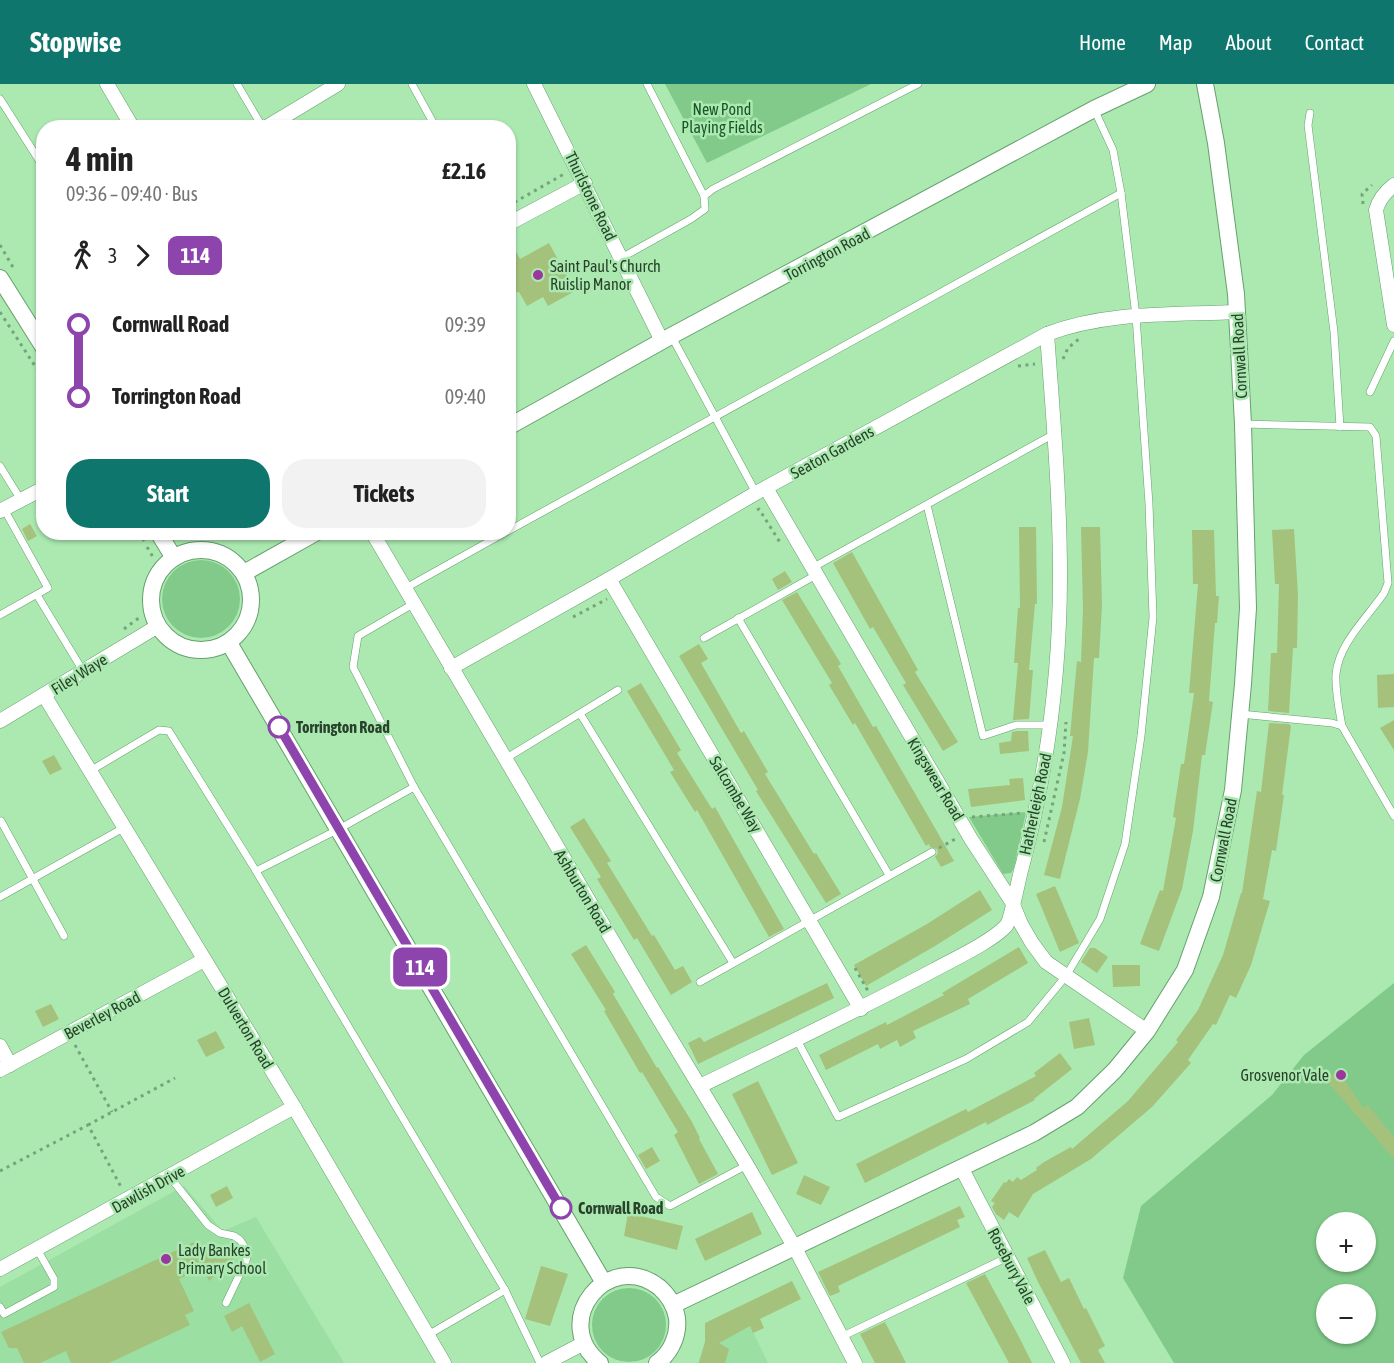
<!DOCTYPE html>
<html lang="en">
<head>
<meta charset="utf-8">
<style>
  :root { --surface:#fff; --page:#f2f2f2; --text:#222; --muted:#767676; --accent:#0f766e }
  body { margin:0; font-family:"Asap Condensed",sans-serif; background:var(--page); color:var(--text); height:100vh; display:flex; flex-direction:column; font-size:22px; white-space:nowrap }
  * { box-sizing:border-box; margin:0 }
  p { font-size:20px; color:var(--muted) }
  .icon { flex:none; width:33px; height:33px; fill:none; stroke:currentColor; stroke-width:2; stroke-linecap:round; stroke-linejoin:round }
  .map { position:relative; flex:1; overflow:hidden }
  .drawer { position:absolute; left:36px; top:36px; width:480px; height:420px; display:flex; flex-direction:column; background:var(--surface); border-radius:24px; box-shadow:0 2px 4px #0004 }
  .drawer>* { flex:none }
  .badge { padding:0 12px; border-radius:9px; font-size:21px; line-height:39px }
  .fabs { position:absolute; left:1316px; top:1128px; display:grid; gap:12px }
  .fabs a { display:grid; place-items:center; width:60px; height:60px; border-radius:50%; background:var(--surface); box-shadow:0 2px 4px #0004; font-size:30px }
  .map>.badge { position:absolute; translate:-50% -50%; box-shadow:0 0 0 3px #fff }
  .legs { display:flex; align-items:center; gap:9px; height:66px; padding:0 30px; font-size:20px }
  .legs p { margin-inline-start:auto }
  .headline { display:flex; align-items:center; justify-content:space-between; height:102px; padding:0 30px }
  h1 { font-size:33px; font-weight:700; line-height:45px }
  .primary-button { display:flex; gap:12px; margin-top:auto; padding:12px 30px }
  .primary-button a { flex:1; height:69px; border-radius:24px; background:var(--accent); color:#fff; font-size:24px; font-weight:700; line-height:69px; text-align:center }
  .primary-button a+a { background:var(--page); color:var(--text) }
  ul { padding:0 30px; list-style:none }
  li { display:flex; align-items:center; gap:21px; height:72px; font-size:22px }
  li i { display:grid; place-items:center; width:9px; height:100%; margin:0 8px; background:currentColor }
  li i::after { content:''; width:15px; height:15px; margin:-8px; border:4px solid; border-radius:50%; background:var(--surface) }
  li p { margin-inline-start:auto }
  li:first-child i { background:linear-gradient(#0000 50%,currentColor 0) }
  li:last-child i { background:linear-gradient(currentColor 50%,#0000 0) }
  header { display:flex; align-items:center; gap:36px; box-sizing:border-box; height:84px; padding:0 30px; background:var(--accent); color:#fff }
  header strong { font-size:28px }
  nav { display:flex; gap:33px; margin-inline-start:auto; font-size:21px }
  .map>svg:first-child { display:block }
  .built { fill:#9bdfa3 }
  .green { fill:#81ca8a; fill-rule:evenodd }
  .building { fill:#a4c27c }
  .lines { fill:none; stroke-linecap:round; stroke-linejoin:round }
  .service-casing { stroke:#65a16d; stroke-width:8 }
  .minor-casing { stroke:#65a16d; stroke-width:15 }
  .tertiary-casing { stroke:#65a16d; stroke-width:18 }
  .path { stroke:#75a47a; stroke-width:3; stroke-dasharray:3 4.5; stroke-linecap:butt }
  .service { stroke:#fff; stroke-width:7 }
  .minor { stroke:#fff; stroke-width:14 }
  .tertiary { stroke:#fff; stroke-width:16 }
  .line-1-casing { stroke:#fff; stroke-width:14 }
  .line-1 { stroke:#8e44ad; stroke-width:9 }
  .poi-dot { fill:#9c379d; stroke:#abe9b1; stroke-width:2 }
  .stop-1-dot { fill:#fff; stroke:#8e44ad; stroke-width:3 }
  .labels { text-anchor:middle; stroke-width:5; stroke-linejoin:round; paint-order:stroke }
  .park-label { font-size:16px; fill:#185726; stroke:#abe9b1 }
  .street-label { font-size:16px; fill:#28422b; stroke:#abe9b1 }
  .poi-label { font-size:16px; fill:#28422b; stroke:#abe9b1; text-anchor:start }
  .stop-label { font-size:16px; font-weight:bold; fill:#28422b; stroke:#abe9b1; text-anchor:start }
</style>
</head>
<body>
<header>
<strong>Stopwise</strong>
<nav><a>Home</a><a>Map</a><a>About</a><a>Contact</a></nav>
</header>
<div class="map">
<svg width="1394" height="1279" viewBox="0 0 1394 1279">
  <rect width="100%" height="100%" fill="#abe9b1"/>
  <g class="built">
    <path d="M184,1102L223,1147L256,1133L344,1279H0V1203Z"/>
    <path d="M740,1222L768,1279H698L705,1258V1244L716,1234Z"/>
  </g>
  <g class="green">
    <path d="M665,0H871L707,79Z"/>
    <circle cx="201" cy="515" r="39"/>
    <path d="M1026,728L1014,784L1011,789L1003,790L969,733Z"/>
    <path d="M1394,899V1279H1174L1123,1194L1141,1122L1272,1011L1304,971ZM1326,1138H1365V1178H1326ZM1326,1210H1365V1250H1326Z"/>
    <circle cx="629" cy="1241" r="37"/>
  </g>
  <g class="building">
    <path d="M508,154L520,175L549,159L575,207L548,222L543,213L527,222L519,208L508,209Z"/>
    <path d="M30,440L37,452L28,457L22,445Z"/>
    <path d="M1019,443H1036L1037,520H1035L1029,586H1033L1029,635L1013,636L1018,579H1014L1018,524H1020Z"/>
    <path d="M1081,443H1100L1102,521L1099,574H1094L1088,668L1080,715L1060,795L1044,791L1062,723L1073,652H1070L1077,577L1081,578L1083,525Z"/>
    <path d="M1294,445L1298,511L1297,564H1293L1289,629L1268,627L1271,569H1277L1279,500H1275L1272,446Z"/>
    <path d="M1192,446H1214L1216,512H1219L1217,539H1215L1209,617L1213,618L1205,671H1202L1193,747L1182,805L1159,867L1140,860L1160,806L1163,807L1176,734L1173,733L1181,680H1184L1194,609H1189L1198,500H1193Z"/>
    <path d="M852,468L918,586L915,588L958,658L943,667L903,601L906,599L873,543L870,545L833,479Z"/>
    <path d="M785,487L792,498L778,506L772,495Z"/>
    <path d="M797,508L841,580L838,582L873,643L876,642L954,777L941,783L935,773L938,769L937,765L930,763L929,760L926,762L855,639L853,641L829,601L832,599L782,516Z"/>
    <path d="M699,560L708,575L701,579L741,649L744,647L768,688L765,690L814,770L816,769L841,810L826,819L756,707L758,706L679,572Z"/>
    <path d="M1394,590V623L1378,624L1377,591Z"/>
    <path d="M641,599L681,666L677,669L712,725L715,723L784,845L769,853L697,726L695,728L670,688L674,686L627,607Z"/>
    <path d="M1394,636V666L1380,644Z"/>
    <path d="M1269,639L1289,640L1291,642L1282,711H1284L1276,767L1272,766L1263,815L1270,817L1251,881L1236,914L1230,911L1216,941L1213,940L1188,976L1191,979L1152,1023L1091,1075L1033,1110L1018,1134L1009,1128L1004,1136L996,1130L992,1123L995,1119L991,1117L1004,1098L1006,1099L1009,1095L1013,1098L1017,1093L1021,1096L1037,1086L1036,1084L1044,1078L1071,1063L1072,1065L1128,1017L1178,958L1176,956L1198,926L1223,871L1241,809H1242L1257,707L1261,708Z"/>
    <path d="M1017,647H1028L1029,667L1000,670L999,659L1011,657L1012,648Z"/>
    <path d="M54,671L62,685L50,691L42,677Z"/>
    <path d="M1023,694L1025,716L971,723L968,705L1010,701L1009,695Z"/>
    <path d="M584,734L611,777L607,779L652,852L654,851L675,886L683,882L692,898L671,911L637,854L634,856L597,795L601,793L570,743Z"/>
    <path d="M1055,802L1079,859L1060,868L1036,810Z"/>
    <path d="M980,806L992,826L935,862L866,902L854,881L927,840Z"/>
    <path d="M586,861L615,908L613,910L657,984L658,983L692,1038L700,1054L699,1055L718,1090L699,1100L674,1051L678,1048L642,988L640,989L604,927L606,926L571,870Z"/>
    <path d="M1019,863L1028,879L968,915L970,920L913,947L916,954L900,963L897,956L880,965L878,960L826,986L819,971L886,938L887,941L944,911L942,909Z"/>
    <path d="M1090,864H1095L1108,873L1097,889L1081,878Z"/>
    <path d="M1112,881H1140V902L1113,903Z"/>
    <path d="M827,899L834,914L698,980L688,959L700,953L704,958Z"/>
    <path d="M51,920L59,935L43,943L35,927Z"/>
    <path d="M1089,934L1095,961L1074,965L1069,938Z"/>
    <path d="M216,947L225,964L206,973L197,956Z"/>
    <path d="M1060,969L1072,985L1034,1015L1035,1016L987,1041L986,1038L865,1099L856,1080L966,1025L968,1028L1036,992L1034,989Z"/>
    <path d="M1339,987L1363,1024L1368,1021L1394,1053V1075L1325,995Z"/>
    <path d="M758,997L798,1079L772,1091L732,1010Z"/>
    <path d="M652,1063L660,1077L646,1085L638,1071Z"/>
    <path d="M804,1091L830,1103L821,1121L796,1110Z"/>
    <path d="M227,1102L233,1114L216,1123L210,1111Z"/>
    <path d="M960,1122L965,1133L957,1136L960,1143L838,1202L840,1208L830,1212L818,1188Z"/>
    <path d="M752,1128L762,1150L705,1177L695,1155Z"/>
    <path d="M628,1129L683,1142L677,1166L624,1152Z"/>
    <path d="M194,1158L197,1164L203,1161L209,1173L229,1164L234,1174L209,1197L203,1184L179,1195L194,1227L185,1231L190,1241L109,1279H71L66,1267L40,1279H24L17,1264H9L1,1248Z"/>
    <path d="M1045,1166L1061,1198L1069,1194L1084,1225L1086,1224L1105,1262L1098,1266L1105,1279H1081L1038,1198L1027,1174Z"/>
    <path d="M541,1182L568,1190L550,1242L525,1235Z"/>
    <path d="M985,1190L1018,1251L1032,1279H1009L966,1199Z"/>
    <path d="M792,1197L801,1215L760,1235L764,1244L753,1249L750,1242L719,1259L729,1265L725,1279H699L705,1258V1239Z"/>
    <path d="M249,1219L275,1270L260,1278L242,1242L232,1248L224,1232Z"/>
    <path d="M885,1238L906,1279H875L860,1250Z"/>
  </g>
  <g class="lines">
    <defs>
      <g id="service">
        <path d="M237,0L263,44"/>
        <path d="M412,0L436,44"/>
        <path d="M647,0L704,112"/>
        <path d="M0,15L44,84"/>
        <path d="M1310,29L1308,41L1334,248L1340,343"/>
        <path d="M621,174L691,135L705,125L704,112L713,105L918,0"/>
        <path d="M672,253L756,409"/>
        <path d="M1370,308L1394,257"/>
        <path d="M1243,340L1370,343L1376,352L1388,499L1384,509C1367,534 1339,559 1336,590C1335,607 1339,625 1342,642"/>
        <path d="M0,382L21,416"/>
        <path d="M927,421L983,652L1016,641H1050"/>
        <path d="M508,447L1121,109"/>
        <path d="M812,484L1054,350"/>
        <path d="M404,505L506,448"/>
        <path d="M37,511L83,587"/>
        <path d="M413,520L358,552L353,583L414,703L656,1113L670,1122L747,1081"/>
        <path d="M0,531L48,504L4,425"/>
        <path d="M738,534L889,791"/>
        <path d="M704,554L816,491"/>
        <path d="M1240,630L1332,639L1342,642L1394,732"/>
        <path d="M581,631L733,879"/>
        <path d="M505,675L618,606"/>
        <path d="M90,687L159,646L169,647L256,787L505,1206L428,1251"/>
        <path d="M1,737L64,852"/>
        <path d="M256,787L339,745L414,703"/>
        <path d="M0,813L125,743"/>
        <path d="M700,898L932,768"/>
        <path d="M797,956L838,1033L966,975L1028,938L1066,892L1100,835L1125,760L1141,652L1153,533L1149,420L1136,232L1121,109L1113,66L1094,25"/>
        <path d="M170,1093L208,1141L220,1149L234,1152L240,1156L248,1168L246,1177L226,1219"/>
        <path d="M505,1206L540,1279"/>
        <path d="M0,1223L4,1230L54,1203V1195L37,1165"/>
        <path d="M841,1253L1008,1173"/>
      </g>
      <g id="minor">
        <path d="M107,0L133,44"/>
        <path d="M534,0L662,257"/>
        <path d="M265,44L338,0"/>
        <path d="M1394,101C1385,108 1379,115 1376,126L1394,241"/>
        <path d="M508,140L585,99"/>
        <path d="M766,404L971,755L1012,818L1021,840L1032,859L1046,878L1147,947"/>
        <path d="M0,427L44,404"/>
        <path d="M372,448L648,917L747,1081L795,1164L855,1279"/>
        <path d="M609,495L861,925"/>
        <path d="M451,584L609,495L756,409L1047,250C1107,227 1174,231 1237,228"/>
        <path d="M44,611L294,1023L444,1279"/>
        <path d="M0,637L158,542"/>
        <path d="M0,962L10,981"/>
        <path d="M0,986L204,876"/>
        <path d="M700,1002C778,964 857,927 934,886C954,875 991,858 1006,842C1011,837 1019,792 1022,783C1047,688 1060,590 1060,492C1060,411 1053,331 1047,250"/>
        <path d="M962,1085L1063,1279"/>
        <path d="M0,1185L294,1023"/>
        <path d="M546,1279L584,1259"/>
      </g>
      <g id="tertiary">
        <path d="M0,194L44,264"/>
        <path d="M508,343L671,252L1094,25L1147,0"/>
        <path d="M158,448L174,474"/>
        <circle cx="201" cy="516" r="50"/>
        <path d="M244,489L317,448"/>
        <path d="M229,559L604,1199"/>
        <path d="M673,1221L1034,1049L1077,1023L1115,986L1147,947L1185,886L1211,813L1233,706L1243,600L1248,524L1243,340L1236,210L1216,59L1205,0"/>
        <path d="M600,1279C549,1238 608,1164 659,1203C668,1211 675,1222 677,1234C679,1251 671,1269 657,1279"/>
      </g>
    </defs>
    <use href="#service" class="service-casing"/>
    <use href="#minor" class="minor-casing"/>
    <use href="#tertiary" class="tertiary-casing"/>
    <g class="path">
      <path d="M1363,120L1362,110L1372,101"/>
      <path d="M508,122L564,90"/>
      <path d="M0,161L14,185"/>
      <path d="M0,228L44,296"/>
      <path d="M1063,275L1068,264L1079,255"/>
      <path d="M1018,282L1035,280"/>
      <path d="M757,426L759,425L781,460"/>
      <path d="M139,448L144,457"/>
      <path d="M348,448L349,450"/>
      <path d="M147,463L153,473"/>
      <path d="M573,533L607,515"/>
      <path d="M124,545L140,533"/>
      <path d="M972,733L1023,729"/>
      <path d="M1044,758L1064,669L1066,638"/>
      <path d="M939,764L957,754"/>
      <path d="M855,884L868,907"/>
      <path d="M75,961L112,1028"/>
      <path d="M88,1041L175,994"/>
      <path d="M0,1087L88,1041L121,1103"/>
    </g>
    <use href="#service" class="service"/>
    <use href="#minor" class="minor"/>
    <use href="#tertiary" class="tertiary"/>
  </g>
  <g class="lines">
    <defs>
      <path id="line-1" d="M279,643L561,1124"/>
    </defs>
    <use href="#line-1" class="line-1-casing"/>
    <use href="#line-1" class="line-1"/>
  </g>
  <g class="poi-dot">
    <circle cx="538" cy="191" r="6"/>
    <circle cx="1341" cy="991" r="6"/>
    <circle cx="166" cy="1175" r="6"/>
  </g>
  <g class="stop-1-dot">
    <circle cx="279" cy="643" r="10"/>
    <circle cx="561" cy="1124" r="10"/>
  </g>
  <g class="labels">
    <g class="park-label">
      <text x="722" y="31">New Pond<tspan x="722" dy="18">Playing Fields</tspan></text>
    </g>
    <g class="street-label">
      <text transform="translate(591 112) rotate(64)" y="6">Thurlstone Road</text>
      <text transform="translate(827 170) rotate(-28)" y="6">Torrington Road</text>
      <text transform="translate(1239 272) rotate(-93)" y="6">Cornwall Road</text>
      <text transform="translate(832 368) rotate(-29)" y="6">Seaton Gardens</text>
      <text transform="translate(79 590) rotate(-32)" y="6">Filey Waye</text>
      <text transform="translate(936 695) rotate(59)" y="6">Kingswear Road</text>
      <text transform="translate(736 710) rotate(59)" y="6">Salcombe Way</text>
      <text transform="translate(1035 720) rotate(-78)" y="6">Hatherleigh Road</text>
      <text transform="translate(1223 756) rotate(-79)" y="6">Cornwall Road</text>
      <text transform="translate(583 807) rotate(59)" y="6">Ashburton Road</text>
      <text transform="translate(102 931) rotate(-28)" y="6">Beverley Road</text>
      <text transform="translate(246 944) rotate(59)" y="6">Dulverton Road</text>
      <text transform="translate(148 1105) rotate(-29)" y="6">Dawlish Drive</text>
      <text transform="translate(1012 1182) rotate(62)" y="6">Rosebury Vale</text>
    </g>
    <g class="poi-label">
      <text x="550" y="188">Saint Paul's Church<tspan x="550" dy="18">Ruislip Manor</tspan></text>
      <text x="1329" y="997" text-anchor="end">Grosvenor Vale</text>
      <text x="178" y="1172">Lady Bankes<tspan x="178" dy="18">Primary School</tspan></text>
    </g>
    <g class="stop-label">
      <text x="296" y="649">Torrington Road</text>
      <text x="578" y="1130">Cornwall Road</text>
    </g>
  </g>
</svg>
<div class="fabs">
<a>+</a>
<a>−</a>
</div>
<b class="badge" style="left:420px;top:883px;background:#8e44ad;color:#fff">114</b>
<section class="drawer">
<div class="headline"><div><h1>4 min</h1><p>09:36 – 09:40 · Bus</p></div><b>£2.16</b></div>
<div class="legs"><svg class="icon" aria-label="walk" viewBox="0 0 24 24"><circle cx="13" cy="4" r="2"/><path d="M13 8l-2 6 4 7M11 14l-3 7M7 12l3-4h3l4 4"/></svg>3<svg class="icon" aria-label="forward" viewBox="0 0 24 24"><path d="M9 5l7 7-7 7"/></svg><b class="badge" style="background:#8e44ad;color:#fff">114</b></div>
<ul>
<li><i style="color:#8e44ad"></i><b>Cornwall Road</b><p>09:39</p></li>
<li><i style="color:#8e44ad"></i><b>Torrington Road</b><p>09:40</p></li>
</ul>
<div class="primary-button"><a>Start</a><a>Tickets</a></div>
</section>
</div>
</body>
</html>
